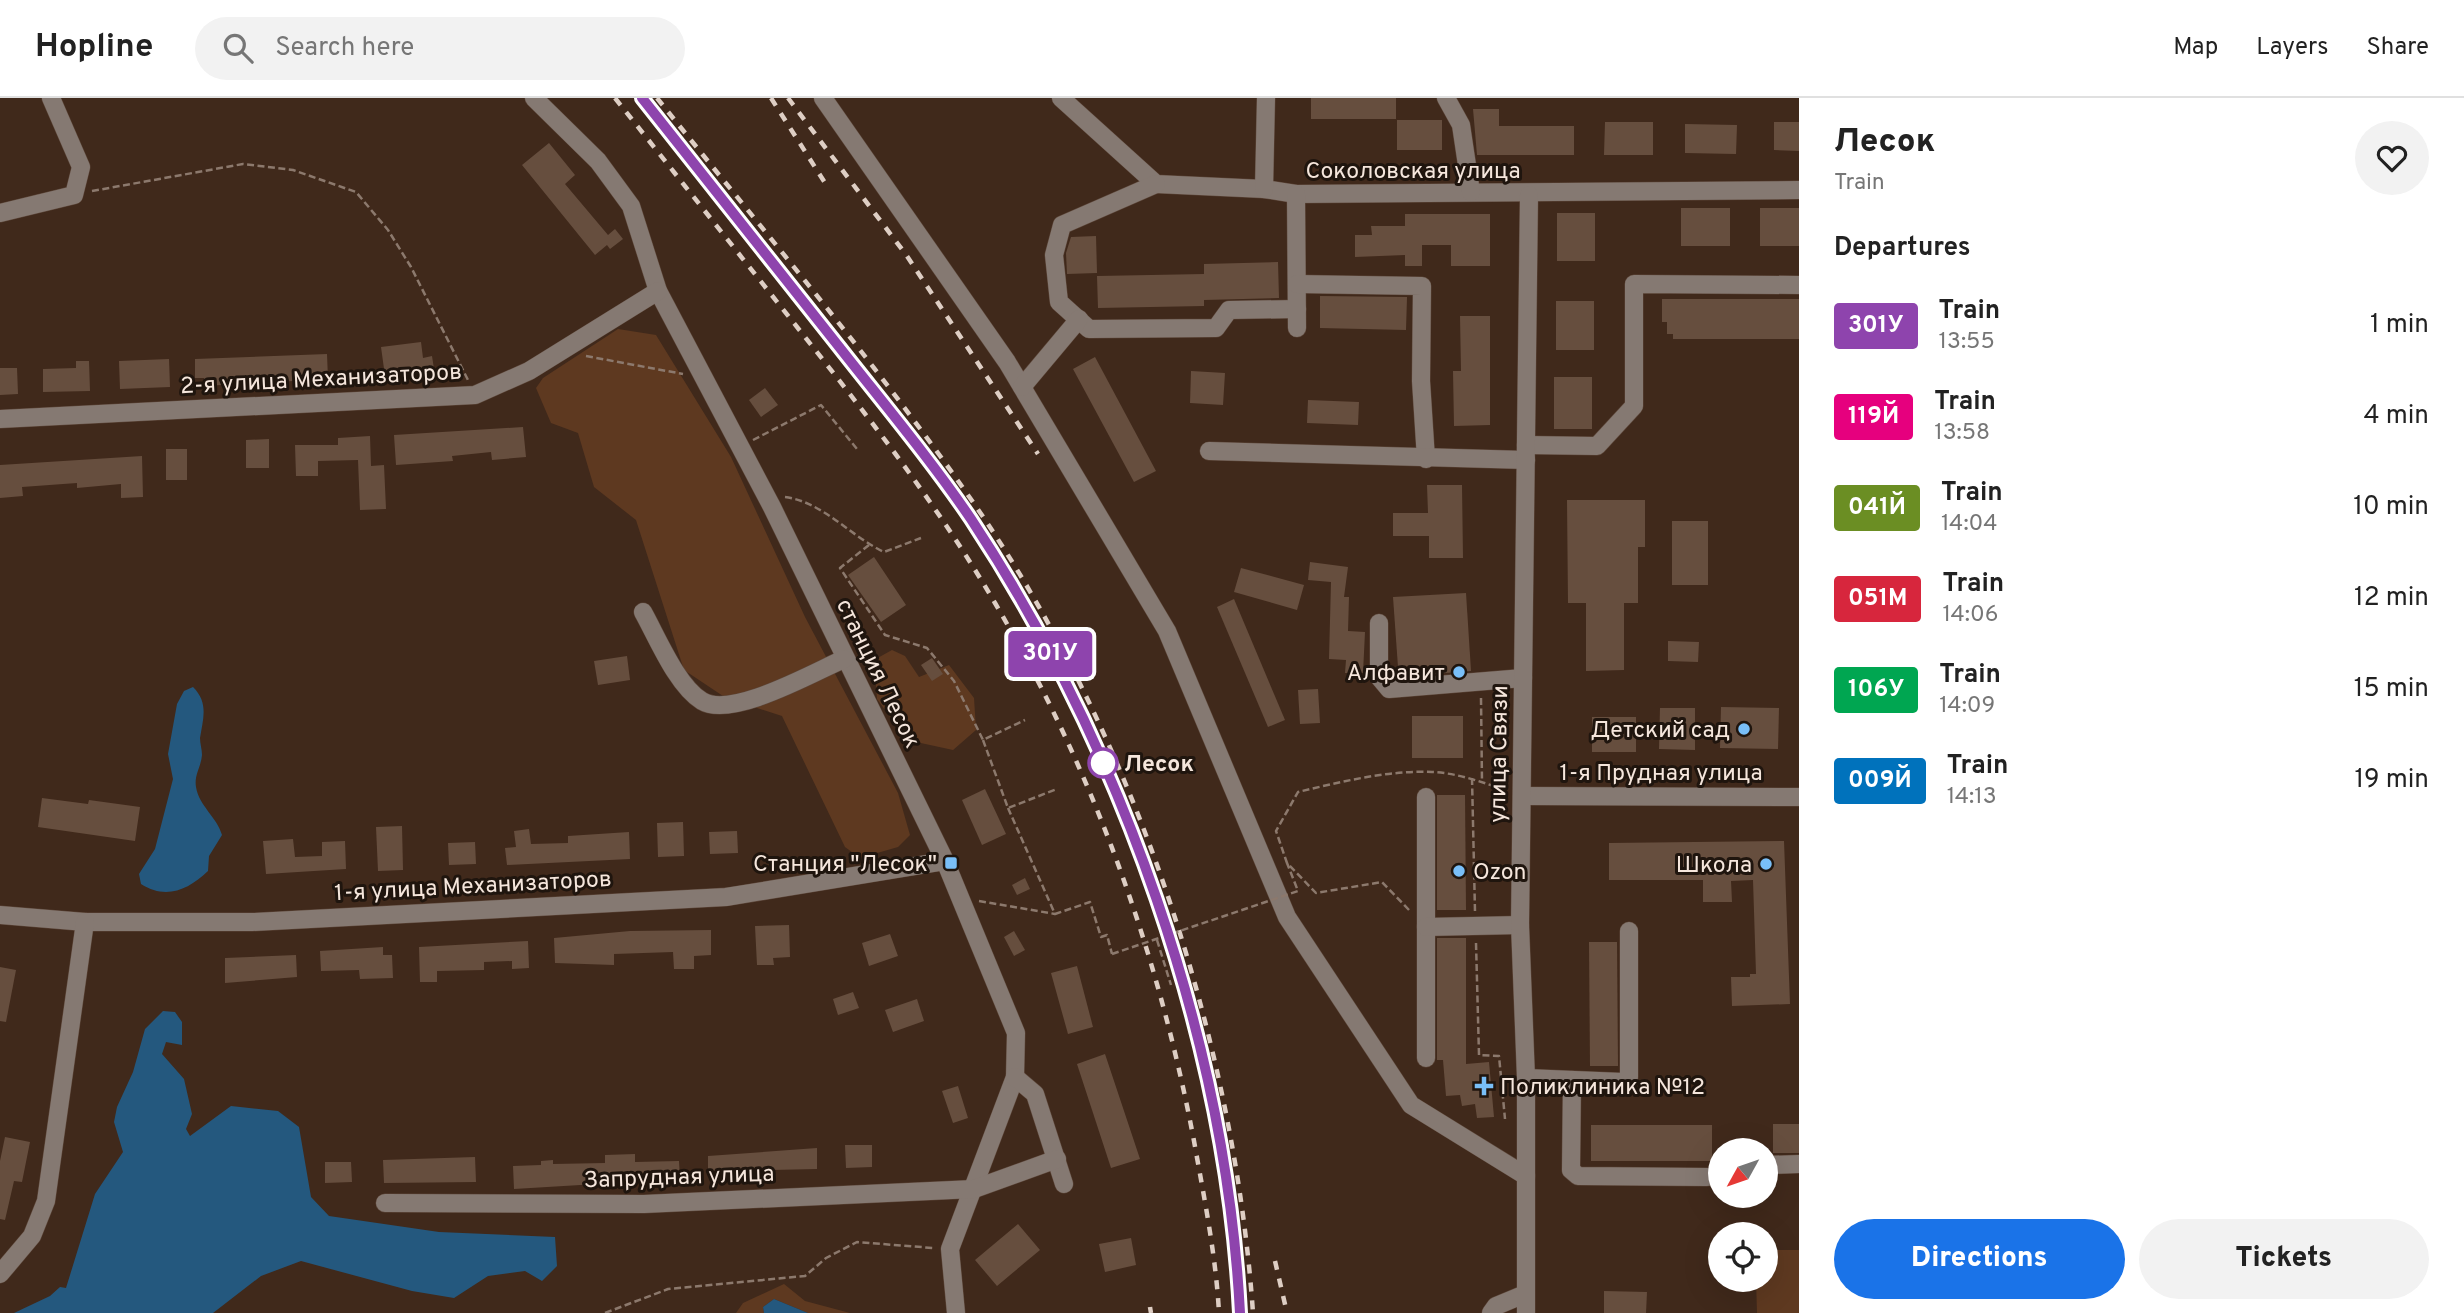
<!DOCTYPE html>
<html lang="en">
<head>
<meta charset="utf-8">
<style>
  :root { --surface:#fff; --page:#f2f2f2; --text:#222; --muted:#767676; --line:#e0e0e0; --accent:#1a73e8 }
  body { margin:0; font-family:Overpass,sans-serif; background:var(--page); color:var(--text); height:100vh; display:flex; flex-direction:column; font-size:26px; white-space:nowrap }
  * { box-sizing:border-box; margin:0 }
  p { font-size:23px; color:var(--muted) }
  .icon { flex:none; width:38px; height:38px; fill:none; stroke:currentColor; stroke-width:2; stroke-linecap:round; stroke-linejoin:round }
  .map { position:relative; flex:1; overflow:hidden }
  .side { display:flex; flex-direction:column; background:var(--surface); width:665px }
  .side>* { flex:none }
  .badge { padding:0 14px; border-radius:5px; font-size:24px; line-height:46px }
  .needle { width:46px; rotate:230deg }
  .controls { position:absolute; left:1708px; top:1040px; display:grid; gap:14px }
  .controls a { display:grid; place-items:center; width:70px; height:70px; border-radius:50%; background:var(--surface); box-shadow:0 7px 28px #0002; font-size:35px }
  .map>.badge { position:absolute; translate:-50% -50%; box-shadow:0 0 0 4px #fff }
  h2 { padding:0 35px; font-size:26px; line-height:63px }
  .round { display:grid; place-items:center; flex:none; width:74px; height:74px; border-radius:37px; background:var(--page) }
  .headline { display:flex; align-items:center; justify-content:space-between; height:119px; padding:0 35px }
  h1 { font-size:33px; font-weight:800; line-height:52px }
  .action { display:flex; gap:14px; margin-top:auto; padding:14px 35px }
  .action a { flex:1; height:80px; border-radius:42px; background:var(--accent); color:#fff; font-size:28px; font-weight:800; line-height:80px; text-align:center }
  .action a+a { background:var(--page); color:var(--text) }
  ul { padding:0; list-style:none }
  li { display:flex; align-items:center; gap:21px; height:91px; padding:0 35px }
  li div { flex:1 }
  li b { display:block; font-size:26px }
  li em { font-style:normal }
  li .badge { min-width:77px; font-weight:700; text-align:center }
  header { display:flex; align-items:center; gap:42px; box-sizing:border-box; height:98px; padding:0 35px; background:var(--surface); border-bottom:2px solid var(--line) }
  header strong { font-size:33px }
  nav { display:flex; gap:38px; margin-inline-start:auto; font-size:24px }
  .search { width:490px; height:63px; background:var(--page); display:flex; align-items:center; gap:18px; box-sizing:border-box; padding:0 24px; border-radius:38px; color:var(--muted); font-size:26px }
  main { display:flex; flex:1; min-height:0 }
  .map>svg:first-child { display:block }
  .green { fill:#5e3920 }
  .water { fill:#24587e }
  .building { fill:#664e3e }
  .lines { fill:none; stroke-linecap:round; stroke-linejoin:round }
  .minor-casing { stroke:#5d473a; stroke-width:19 }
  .path { stroke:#8c796d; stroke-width:2.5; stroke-dasharray:7 3.5; stroke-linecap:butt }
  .minor { stroke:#857972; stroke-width:18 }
  .rail { stroke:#decec4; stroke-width:4.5; stroke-dasharray:9 9; stroke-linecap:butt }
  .path-bridge { stroke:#8c796d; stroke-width:2.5; stroke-dasharray:7 3.5; stroke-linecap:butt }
  .line-casing { stroke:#fff; stroke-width:16 }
  .line { stroke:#8e44ad; stroke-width:10 }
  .poi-dot { fill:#79bff8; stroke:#1f150e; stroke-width:2.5 }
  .stop-dot { fill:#fff; stroke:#8e44ad; stroke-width:3.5 }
  .labels { text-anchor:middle; stroke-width:6; stroke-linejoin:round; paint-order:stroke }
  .street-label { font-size:23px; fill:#f5e6dc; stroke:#1f150e }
  .poi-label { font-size:23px; fill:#f5e6dc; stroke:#1f150e; text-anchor:end }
  .stop-label { font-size:23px; font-weight:bold; fill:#f5e6dc; stroke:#1f150e; text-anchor:start }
</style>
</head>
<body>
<header>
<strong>Hopline</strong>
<div class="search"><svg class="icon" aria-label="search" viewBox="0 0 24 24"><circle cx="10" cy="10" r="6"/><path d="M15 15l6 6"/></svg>Search here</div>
<nav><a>Map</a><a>Layers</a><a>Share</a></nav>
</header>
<main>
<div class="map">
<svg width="1799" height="1215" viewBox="0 0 1799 1215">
  <rect width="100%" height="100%" fill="#40291b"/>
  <g class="green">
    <path d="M618,231L656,237L731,359L805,519L898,695L910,737L898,749L860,760L845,749L782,618L726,600L684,572L636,422L594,389L578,335L551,325L536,290L543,280Z"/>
    <path d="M892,552L905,558L919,579L949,567L974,600L976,632L953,652L907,642L877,601L874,562Z"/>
    <path d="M1775,1152H1799V1215H1757L1756,1181H1766V1166Z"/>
    <path d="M784,1186L805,1203L850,1215H808L774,1201L763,1209L764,1215H736L743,1205Z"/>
  </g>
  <g class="water">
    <path d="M193,589C209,605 203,621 200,640C200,646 202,651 202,657C201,669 194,677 196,689C199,708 217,719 222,737L209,758L208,773C188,792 166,802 141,786L139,776L155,751L173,681L168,656L177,606L184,593Z"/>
    <path d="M163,913L175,914L182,924V947L166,944L162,956L184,981L192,1016L186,1031L190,1038L231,1008L278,1013L299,1029L311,1099L329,1118L439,1134L555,1139L557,1168L542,1183L525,1173L488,1178L454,1200L412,1193L301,1163L261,1178L213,1215H14L50,1198L60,1189L66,1190L95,1096L123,1054L114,1024L117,1009L133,974L145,931Z"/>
    <path d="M774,1201L808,1215H764L763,1209Z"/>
  </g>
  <g class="building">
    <rect x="1311" y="0" width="85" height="21"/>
    <path d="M1473,11H1499V28H1574V57H1477Z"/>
    <rect x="1397" y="22" width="45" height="30"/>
    <path d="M1605,24H1653V57H1604Z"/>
    <path d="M1774,24H1799V53L1774,52Z"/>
    <path d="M1685,26L1737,27L1736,56L1685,55Z"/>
    <path d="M549,45L575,77L565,86L608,137L615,131L623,141L610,151L607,147L595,157L522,67Z"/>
    <rect x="1681" y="110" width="49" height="38"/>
    <rect x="1760" y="110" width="39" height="38"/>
    <rect x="1557" y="115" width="38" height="48"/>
    <path d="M1405,116H1490V168H1451V147H1422V168H1405V157L1355,159V137H1372L1371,128H1405Z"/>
    <path d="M1096,138L1097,175L1067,176L1066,155L1071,139Z"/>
    <path d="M1278,164L1279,200L1204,202V208L1098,210L1097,178L1204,176V166Z"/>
    <path d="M1320,198L1407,199L1406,232L1320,230Z"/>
    <path d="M1662,201H1799V241H1673V236H1667V224H1662Z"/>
    <rect x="1556" y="203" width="38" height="49"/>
    <path d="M1460,218H1490V327L1454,328L1453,273H1461Z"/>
    <path d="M421,244L423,260L432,258L434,271L385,278L381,249Z"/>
    <path d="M327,256L328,281L204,288V280H195V261Z"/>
    <path d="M1095,259L1156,373L1134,384L1073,271Z"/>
    <path d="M169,261L170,289L120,291L119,263Z"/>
    <path d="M76,263H89L90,293L43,294V271L76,270Z"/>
    <path d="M0,270H17L18,296L0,297Z"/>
    <path d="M1191,273L1225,275L1223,307L1190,305Z"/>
    <rect x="1554" y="279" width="38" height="52"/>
    <path d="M765,290L778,307L761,319L749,302Z"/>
    <path d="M1308,302L1359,304L1358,327L1307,325Z"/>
    <path d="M523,329L526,359L492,362L491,354L452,358L453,363L396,367L394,337Z"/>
    <path d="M370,338L371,368L384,367L386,411L360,412L358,362L318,363V378H296L295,347H338V340Z"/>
    <path d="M269,341V370H246V342Z"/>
    <rect x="166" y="351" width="21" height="31"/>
    <path d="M142,358L143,399L121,400V386L77,390V385L22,389L23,398L0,400V367Z"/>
    <path d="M1427,387H1462L1463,460H1429V438H1393V415H1428Z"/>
    <path d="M1567,402H1645V449H1638V505H1624V572L1586,573V505H1568Z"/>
    <rect x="1672" y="423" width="36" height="64"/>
    <path d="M874,459L906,507L881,524L848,477Z"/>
    <path d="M1310,464L1348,469L1344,499H1349L1348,533L1365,534L1363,575H1345L1346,562L1329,561L1331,484L1308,482Z"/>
    <path d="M1241,470L1304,487L1297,512L1234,494Z"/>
    <path d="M1466,495L1471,573L1407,578L1398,569L1393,499Z"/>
    <path d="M1234,501L1285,622L1268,629L1217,509Z"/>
    <path d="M1668,543L1699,544L1698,564L1668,563Z"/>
    <path d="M627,558L630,582L598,587L594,563Z"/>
    <path d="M932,560L943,576L932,583L921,567Z"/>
    <path d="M1318,591L1320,625L1300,626L1298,592Z"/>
    <path d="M1721,609L1779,610L1778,651L1720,650Z"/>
    <path d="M1660,610H1695V652L1659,651Z"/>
    <rect x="1412" y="618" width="51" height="42"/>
    <rect x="1592" y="619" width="44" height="35"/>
    <path d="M985,691L1006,736L982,747L962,702Z"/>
    <path d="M1437,697H1465L1466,812H1437Z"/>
    <path d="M42,700L88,706L89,702L140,709L135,743L38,729Z"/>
    <path d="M683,724L684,758L658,759L657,725Z"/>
    <path d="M402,728L403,772L378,773L376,729Z"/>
    <path d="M529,731L531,746L568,745V738L629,734L630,761L507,767L505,750L516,749L514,733Z"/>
    <path d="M737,733L738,755L710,756L709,734Z"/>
    <path d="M293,741L295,759L322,758V744L345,743L346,771L266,776L263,743Z"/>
    <path d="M1784,743L1790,906L1732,908L1731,879H1750V876H1756L1753,782L1731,783L1732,804H1703V782H1609V745Z"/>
    <path d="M475,744L476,766L449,767L448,745Z"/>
    <path d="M1025,780L1030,791L1017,797L1012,787Z"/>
    <path d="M789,827L790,859L773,860L774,867H757L755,828Z"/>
    <path d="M711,832V857L694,858V871H674L673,854L614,856V867L555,865L554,840L630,833Z"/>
    <path d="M1014,833L1025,852L1014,858L1004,839Z"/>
    <path d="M890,836L898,858L869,868L862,845Z"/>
    <path d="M1437,840H1466V966L1489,964L1494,1019L1477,1020L1475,1006L1462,1008L1460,997L1446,998L1443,962H1437Z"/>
    <path d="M528,843L529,870L512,871V863L484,864V872L437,873V884H420L419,849Z"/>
    <path d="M1589,844H1617L1618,968H1590Z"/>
    <path d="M383,849V857H392L393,880L360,881L359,872L321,873L320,853Z"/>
    <path d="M296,857L297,879L225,885V860Z"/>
    <path d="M1077,868L1093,929L1068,936L1051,875Z"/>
    <path d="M0,869L16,872L6,924L0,923Z"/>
    <path d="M853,894L859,910L838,917L833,901Z"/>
    <path d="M917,901L924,923L893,934L885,912Z"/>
    <path d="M1105,956L1140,1061L1111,1070L1077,966Z"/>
    <path d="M958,988L968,1020L953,1025L942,993Z"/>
    <rect x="1773" y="1026" width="26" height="29"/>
    <rect x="1591" y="1027" width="121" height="36"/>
    <path d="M5,1039L30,1044L22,1084L14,1083L5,1122L0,1121V1063Z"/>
    <path d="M845,1047H872V1069L846,1070Z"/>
    <path d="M817,1050V1071L771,1072V1078L708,1077V1058Z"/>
    <path d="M635,1056V1064L679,1063L680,1081L514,1091L513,1068L541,1067V1063L553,1062V1066L605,1065V1057Z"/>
    <path d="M475,1059L476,1084L384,1085L383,1062Z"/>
    <path d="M325,1064H351L352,1084L325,1085Z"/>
    <path d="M1018,1126L1040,1152L997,1188L975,1162Z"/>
    <path d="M1131,1140L1136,1167L1105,1174L1099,1146Z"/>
    <path d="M1604,1193L1647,1194L1646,1215H1604Z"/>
  </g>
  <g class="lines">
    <defs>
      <g id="minor">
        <path d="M534,0L598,63L631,108L658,193L772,409L945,763L1016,935L1015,979L950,1151L956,1215"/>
        <path d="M823,0L1007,264L1167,533L1287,819L1411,1007L1526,1078"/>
        <path d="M1061,0L1156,86L1264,91L1296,96L1799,92"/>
        <path d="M1446,0L1461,27L1471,94"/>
        <path d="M1156,86L1062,127L1054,157L1059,204L1089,231L1216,230L1229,212L1297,211"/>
        <path d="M1264,91L1266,0"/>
        <path d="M1296,96L1297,230"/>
        <path d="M0,115L74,97L81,69L51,0"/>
        <path d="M1297,186L1422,188L1421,283L1426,361"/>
        <path d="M1022,289L1079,221"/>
        <path d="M0,321L475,297L529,273L658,193"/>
        <path d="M1526,347L1597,348L1634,308V186L1799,187"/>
        <path d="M1209,353L1526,362"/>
        <path d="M643,514C657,539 677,588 702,603C732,621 814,574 844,561"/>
        <path d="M1379,525V579L1389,591L1523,580"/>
        <path d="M1522,698L1799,699"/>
        <path d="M1426,699V960"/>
        <path d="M0,817L85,824H252L726,799L945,763"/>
        <path d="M1426,829L1520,827"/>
        <path d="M1015,979L1035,996L1064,1086"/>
        <path d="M1526,980L1623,984L1629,979V833"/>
        <path d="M1572,982L1571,1072L1578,1078L1707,1079"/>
        <path d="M1766,1067L1799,1066"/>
        <path d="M385,1105L644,1106L974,1091L1057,1061"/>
        <path d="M0,1176L32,1138L46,1103L85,824"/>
        <path d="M1491,1215L1496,1208L1525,1196"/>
        <path d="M1526,1215V980L1520,827L1529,97"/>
      </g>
    </defs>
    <use href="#minor" class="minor-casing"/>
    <g class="path">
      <path d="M92,93L243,66L293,72L356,94L388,132L411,169L468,282"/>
      <path d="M586,258L683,276"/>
      <path d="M753,342L821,307L857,351"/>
      <path d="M785,399C823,404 850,438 884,454L921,440"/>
      <path d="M869,447L840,470L885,537L927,550L954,583L983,642L1025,622"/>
      <path d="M1481,600L1482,684"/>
      <path d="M983,642L1008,710L1057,691"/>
      <path d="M1472,680L1475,814"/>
      <path d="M1008,710L1055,816L1090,804L1101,839L1107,837L1112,856"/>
      <path d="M979,803L1055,816"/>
      <path d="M1409,812L1382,784L1316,795L1287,765L1276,733L1298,694C1340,684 1388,672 1432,674C1457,675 1482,684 1505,692"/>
      <path d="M1157,842L1171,887"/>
      <path d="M1476,845L1479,957L1499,958L1505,1021"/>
      <path d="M605,1215L668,1191L805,1178L826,1160L857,1144L933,1150"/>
    </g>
    <use href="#minor" class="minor"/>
    <g class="rail">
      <path d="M615,0C677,78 739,156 801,234C870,321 939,409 995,505C1093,672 1158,853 1194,1043C1204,1099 1216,1158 1219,1215"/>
      <path d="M642,0C709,85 777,171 844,256C887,310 933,364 971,421C1121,649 1225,941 1240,1215"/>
      <path d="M657,0C765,135 879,268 977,410C1134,638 1234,940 1253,1215"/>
      <path d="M771,0L827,88"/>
      <path d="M788,0L907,158L1038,356"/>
      <path d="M1275,1163L1287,1215"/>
      <path d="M1150,1209L1151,1215"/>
    </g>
    <path class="path-bridge" d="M1112,856L1298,793L1287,765"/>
  </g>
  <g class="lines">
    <defs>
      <path id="line" d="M642,0C708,84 774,167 840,250C884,306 931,362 971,421C1121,648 1226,942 1240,1215"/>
    </defs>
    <use href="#line" class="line-casing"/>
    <use href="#line" class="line"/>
  </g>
  <g class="poi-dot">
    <circle cx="1459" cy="574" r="7"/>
    <circle cx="1744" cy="631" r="7"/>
    <rect x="944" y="758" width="14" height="14" rx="3.5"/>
    <circle cx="1766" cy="766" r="7"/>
    <circle cx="1459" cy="773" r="7"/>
    <path d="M1480.5 977.5h7v7h7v7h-7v7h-7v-7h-7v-7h7z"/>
  </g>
  <circle class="stop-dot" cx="1103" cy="665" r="14"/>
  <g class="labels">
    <g class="street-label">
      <text x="1413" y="80">Соколовская улица</text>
      <text transform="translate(321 280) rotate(-3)" y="8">2-я улица Механизаторов</text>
      <text transform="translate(879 575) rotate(64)" y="8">станция Лесок</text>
      <text transform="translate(1498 656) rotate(-89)" y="8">улица Связи</text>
      <text x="1661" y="682">1-я Прудная улица</text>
      <text transform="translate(473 787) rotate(-3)" y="8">1-я улица Механизаторов</text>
      <text transform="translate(679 1078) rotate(-2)" y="8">Запрудная улица</text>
    </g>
    <g class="poi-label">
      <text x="1445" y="582">Алфавит</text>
      <text x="1730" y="639">Детский сад</text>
      <text x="937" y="773">Станция "Лесок"</text>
      <text x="1752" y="774">Школа</text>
      <text x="1473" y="781" text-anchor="start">Ozon</text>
      <text x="1500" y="996" text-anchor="start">Поликлиника №12</text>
    </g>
    <g class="stop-label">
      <text x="1124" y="673">Лесок</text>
    </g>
  </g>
</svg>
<div class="controls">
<a><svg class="needle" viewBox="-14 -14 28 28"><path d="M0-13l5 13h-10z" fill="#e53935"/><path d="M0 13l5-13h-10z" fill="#767676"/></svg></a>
<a><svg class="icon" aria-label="locate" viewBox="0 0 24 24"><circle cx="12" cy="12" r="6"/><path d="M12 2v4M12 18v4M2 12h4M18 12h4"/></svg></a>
</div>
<b class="badge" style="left:1050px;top:556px;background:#8e44ad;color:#fff">301У</b>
</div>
<section class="side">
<div class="headline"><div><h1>Лесок</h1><p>Train</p></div><a class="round"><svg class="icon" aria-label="heart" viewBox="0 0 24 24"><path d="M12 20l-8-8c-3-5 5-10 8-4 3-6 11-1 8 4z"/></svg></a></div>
<h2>Departures</h2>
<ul>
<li><span class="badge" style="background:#8e44ad;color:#fff">301У</span><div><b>Train</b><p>13:55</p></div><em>1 min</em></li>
<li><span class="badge" style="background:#e6007e;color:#fff">119Й</span><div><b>Train</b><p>13:58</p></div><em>4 min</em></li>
<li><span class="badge" style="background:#6b8e23;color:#fff">041Й</span><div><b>Train</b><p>14:04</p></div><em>10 min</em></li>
<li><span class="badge" style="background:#d7263d;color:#fff">051М</span><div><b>Train</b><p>14:06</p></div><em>12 min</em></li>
<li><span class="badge" style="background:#00a651;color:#fff">106У</span><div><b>Train</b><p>14:09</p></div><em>15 min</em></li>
<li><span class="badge" style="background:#0072bc;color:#fff">009Й</span><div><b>Train</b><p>14:13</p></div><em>19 min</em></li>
</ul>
<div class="action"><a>Directions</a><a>Tickets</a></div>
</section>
</main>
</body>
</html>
